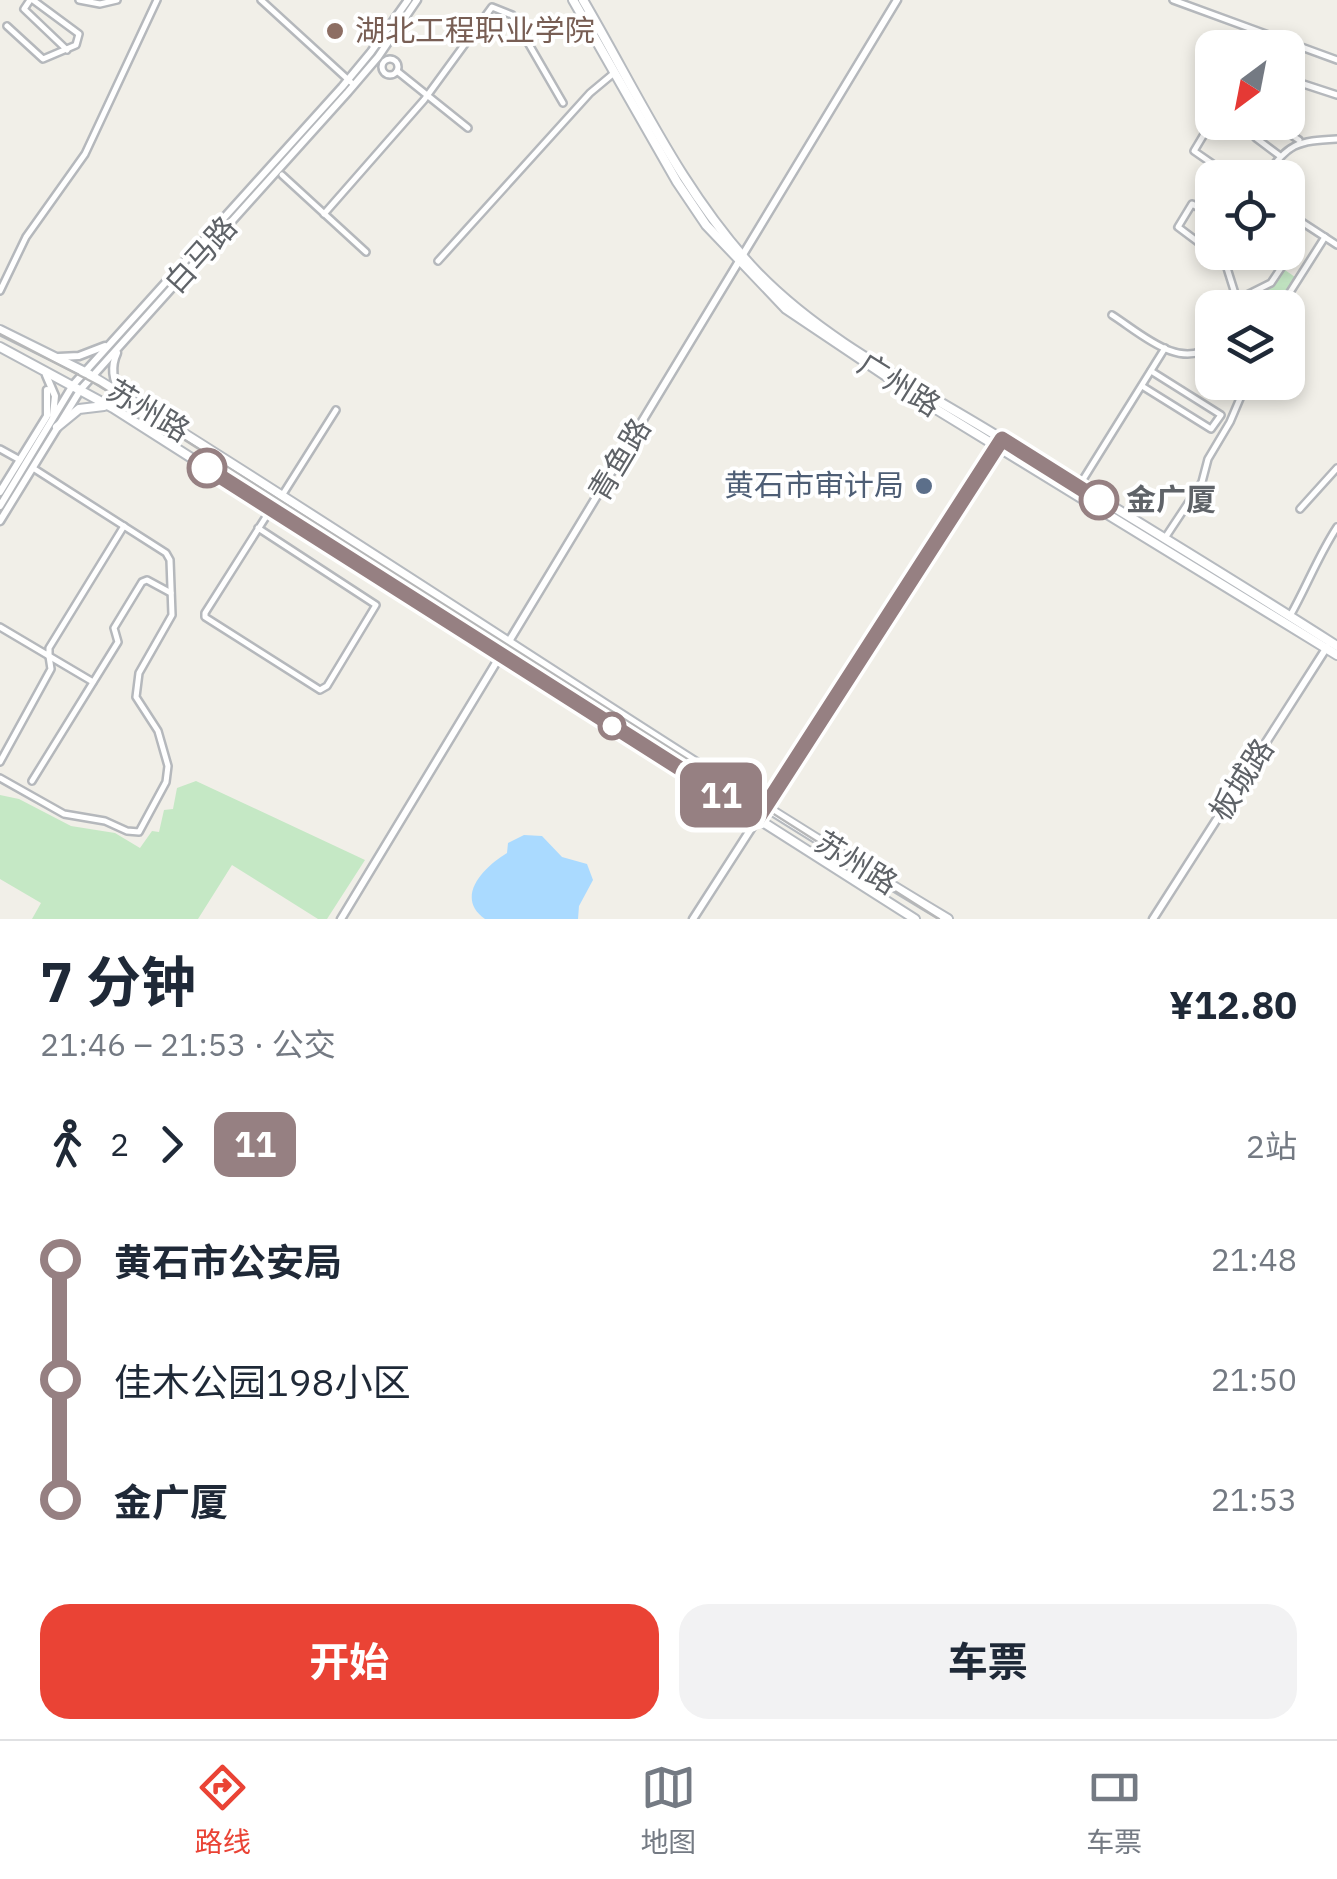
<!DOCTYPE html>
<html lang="zh">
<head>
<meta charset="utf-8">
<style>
  :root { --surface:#fff; --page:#f2f2f3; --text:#1f2937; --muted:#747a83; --line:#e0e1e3; --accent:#ea4335 }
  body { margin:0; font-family:"IBM Plex Sans","Noto Sans SC",sans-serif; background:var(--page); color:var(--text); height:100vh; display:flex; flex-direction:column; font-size:38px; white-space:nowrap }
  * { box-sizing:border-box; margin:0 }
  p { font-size:32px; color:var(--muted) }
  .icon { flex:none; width:55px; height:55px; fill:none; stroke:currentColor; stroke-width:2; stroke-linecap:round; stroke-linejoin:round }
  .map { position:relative; height:919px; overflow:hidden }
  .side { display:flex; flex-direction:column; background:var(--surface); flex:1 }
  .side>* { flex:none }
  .badge { padding:0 20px; border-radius:15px; font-size:35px; line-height:65px }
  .needle { width:65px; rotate:212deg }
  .buttons { position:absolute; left:1195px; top:30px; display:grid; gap:20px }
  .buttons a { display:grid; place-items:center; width:110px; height:110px; border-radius:20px; background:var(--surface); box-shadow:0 5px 15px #0003; font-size:50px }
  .map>.badge { position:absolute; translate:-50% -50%; box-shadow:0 0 0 5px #fff }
  .legs { display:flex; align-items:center; gap:15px; height:110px; padding:0 40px; font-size:32px }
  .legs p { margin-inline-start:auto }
  .headline { display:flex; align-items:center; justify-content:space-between; height:170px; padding:0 40px }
  h1 { font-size:55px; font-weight:700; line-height:75px }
  .button { display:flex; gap:20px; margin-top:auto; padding:20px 40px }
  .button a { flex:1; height:115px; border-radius:30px; background:var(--accent); color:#fff; font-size:40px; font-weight:700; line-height:115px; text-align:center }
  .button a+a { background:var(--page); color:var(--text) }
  ul { padding:0 40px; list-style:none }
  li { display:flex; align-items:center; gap:35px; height:120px; font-size:38px }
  li i { display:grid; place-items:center; width:15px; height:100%; margin:0 12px; background:currentColor }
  li i::after { content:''; width:25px; height:25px; margin:-12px; border:8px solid; border-radius:50%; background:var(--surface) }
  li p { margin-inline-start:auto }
  li:first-child i { background:linear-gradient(#0000 50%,currentColor 0) }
  li:last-child i { background:linear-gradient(currentColor 50%,#0000 0) }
  .tab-bar { display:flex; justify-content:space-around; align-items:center; height:140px; border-top:2px solid var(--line); background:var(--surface); font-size:28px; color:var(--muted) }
  .tab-bar a { display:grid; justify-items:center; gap:5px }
  .tab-bar .current { color:var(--accent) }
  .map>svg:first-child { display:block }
  .green { fill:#c5e8c5 }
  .water { fill:#aadaff }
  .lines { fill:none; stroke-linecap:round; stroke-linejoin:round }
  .minor-casing { stroke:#b5b8bc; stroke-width:10 }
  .tertiary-casing { stroke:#b5b8bc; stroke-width:11 }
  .secondary-casing { stroke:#b6babf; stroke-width:12 }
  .minor { stroke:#fff; stroke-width:5 }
  .tertiary { stroke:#fff; stroke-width:6 }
  .secondary { stroke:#fff; stroke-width:8 }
  .tram { stroke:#b6b7b8; stroke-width:2.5 }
  .line-1-casing { stroke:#fff; stroke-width:22 }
  .line-1 { stroke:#968082; stroke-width:15 }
  .education-dot { fill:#8d6e63; stroke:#fff; stroke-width:4 }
  .stop-1-dot { fill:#fff; stroke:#968082; stroke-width:5 }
  .service-dot { fill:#5c6f8a; stroke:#fff; stroke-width:4 }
  .labels { text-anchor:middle; stroke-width:8; stroke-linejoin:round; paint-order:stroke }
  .education-label { font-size:30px; fill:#785e54; stroke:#fff; text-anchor:start }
  .street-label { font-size:30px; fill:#5f6368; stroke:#fff }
  .service-label { font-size:30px; fill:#4e5e75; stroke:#fff; text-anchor:end }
  .stop-label { font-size:30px; font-weight:bold; fill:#5f6368; stroke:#fff; text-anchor:start }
</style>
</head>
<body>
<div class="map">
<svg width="1337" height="919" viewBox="0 0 1337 919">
  <rect width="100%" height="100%" fill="#f1efe8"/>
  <g class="green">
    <path d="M1282,268L1295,277L1281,299L1268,290Z"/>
    <path d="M196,781L365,860L327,919H318L232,865L198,919H32L41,903L0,879V795L19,799L71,826L115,833L140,848L152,831L159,832L164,810L173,809L177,788Z"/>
  </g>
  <path class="water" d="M524,835L542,836L562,857L587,864L593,880L579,906L578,919H485C454,897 484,867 507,853L508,843Z"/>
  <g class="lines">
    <defs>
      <g id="minor">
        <path d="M30,0L24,9L67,50"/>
        <path d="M79,0L100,4L117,0"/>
        <path d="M261,0L354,85"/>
        <path d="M1173,0L1337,60"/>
        <path d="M7,26L43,59L76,45L79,34L33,0"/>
        <path d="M1260,48L1268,35"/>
        <circle cx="390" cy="67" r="8"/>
        <path d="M397,71L468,128"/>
        <path d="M1288,79L1337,95"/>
        <path d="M1212,121L1194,151L1233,178"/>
        <path d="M1266,122L1256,138L1280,156"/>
        <path d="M1272,122L1299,140"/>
        <path d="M282,175L366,252"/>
        <path d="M1265,178C1287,143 1298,141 1337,139"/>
        <path d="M1288,213L1337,245"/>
        <path d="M324,214L424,100L492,7L512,15L563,103"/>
        <path d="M1212,215L1192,204L1178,227L1202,245L1212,247"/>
        <path d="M1222,252L1237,300L1235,308"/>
        <path d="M438,261L590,93L614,73"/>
        <path d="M0,291L26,237L85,154L157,0"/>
        <path d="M1237,300L1271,283L1283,265L1268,252"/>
        <path d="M1280,308L1325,237"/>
        <path d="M1112,315C1139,332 1182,373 1212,344"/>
        <path d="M1142,386L1211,429L1221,415L1151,371"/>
        <path d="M0,449L20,460"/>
        <path d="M1079,486L1165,348"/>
        <path d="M283,494L336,410"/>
        <path d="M1300,509L1337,468"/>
        <path d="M258,528L376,605L327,686L320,690L205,617V613L262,523L271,509"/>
        <path d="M1165,538L1202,482L1208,459L1230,422L1247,382"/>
        <path d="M1290,616C1307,586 1318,556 1337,527"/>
        <path d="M0,627L49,656V648L124,526"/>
        <path d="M49,656L93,682"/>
        <path d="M0,762L51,669L49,656"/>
        <path d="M0,778L64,814L105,821L127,831L139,832L166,782L168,766L158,731L136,697L139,673L172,615L170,560L166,553L33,468"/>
        <path d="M32,781L118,642L114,628L142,582L147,580L171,593"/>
      </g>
      <g id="tertiary">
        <path d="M117,353C111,366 112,381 121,392"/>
        <path d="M59,357L79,356L105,346"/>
        <path d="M46,375L55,396L53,415"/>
        <path d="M0,492L47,416V390"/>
        <path d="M0,506L73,385L342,87L371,52L408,0"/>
        <path d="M0,521L81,389L348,92L378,57L417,0"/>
        <path d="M341,919L897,0"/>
        <path d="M693,919L998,445"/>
        <path d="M1153,919L1327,647"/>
      </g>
      <g id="secondary">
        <path d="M573,0L677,182L706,225L786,309L926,403L1337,655"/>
        <path d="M583,0C638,94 682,193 758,273C826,343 920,388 1002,439C1114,507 1226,575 1337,646"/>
        <path d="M0,330L85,372L126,397C401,568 670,752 948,919"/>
        <path d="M0,347L113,408L915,919"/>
        <path d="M57,427L79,409L104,406"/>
      </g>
    </defs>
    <use href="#minor" class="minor-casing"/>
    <use href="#tertiary" class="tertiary-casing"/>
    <use href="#secondary" class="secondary-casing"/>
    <use href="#minor" class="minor"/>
    <use href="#tertiary" class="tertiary"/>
    <use href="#secondary" class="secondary"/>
    <path class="tram" d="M0,334L98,385L939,919"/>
  </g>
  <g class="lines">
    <defs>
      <path id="line-1" d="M207,468L758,818L1002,439L1099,500"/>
    </defs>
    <use href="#line-1" class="line-1-casing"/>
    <use href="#line-1" class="line-1"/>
  </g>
  <circle class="education-dot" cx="335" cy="31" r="10"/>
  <g class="stop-1-dot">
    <circle cx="207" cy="468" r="18"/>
    <circle cx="1099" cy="500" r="18"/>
    <circle cx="612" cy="726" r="12"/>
  </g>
  <circle class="service-dot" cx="924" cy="486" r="10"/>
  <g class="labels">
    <g class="education-label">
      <text x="355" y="41">湖北工程职业学院</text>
    </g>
    <g class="street-label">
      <text transform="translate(201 255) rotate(-48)" y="10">白马路</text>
      <text transform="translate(899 385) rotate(32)" y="10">广州路</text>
      <text transform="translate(148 411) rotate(31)" y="10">苏州路</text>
      <text transform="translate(620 460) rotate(-59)" y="10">青鱼路</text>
      <text transform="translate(1242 780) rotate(-57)" y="10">板城路</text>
      <text transform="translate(856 863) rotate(32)" y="10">苏州路</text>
    </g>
    <g class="service-label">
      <text x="904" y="496">黄石市审计局</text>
    </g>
    <g class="stop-label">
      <text x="1126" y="510">金广厦</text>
    </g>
  </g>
</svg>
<div class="buttons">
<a><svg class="needle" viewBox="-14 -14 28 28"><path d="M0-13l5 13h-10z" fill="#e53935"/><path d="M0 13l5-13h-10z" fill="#747a83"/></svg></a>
<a><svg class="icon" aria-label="locate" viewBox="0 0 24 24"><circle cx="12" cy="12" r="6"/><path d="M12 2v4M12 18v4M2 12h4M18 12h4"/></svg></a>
<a><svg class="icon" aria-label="layers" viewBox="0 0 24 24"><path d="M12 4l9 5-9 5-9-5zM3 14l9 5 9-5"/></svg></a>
</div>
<b class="badge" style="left:721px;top:795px;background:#968082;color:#fff">11</b>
</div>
<section class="side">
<div class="headline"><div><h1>7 分钟</h1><p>21:46 – 21:53 · 公交</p></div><b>¥12.80</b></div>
<div class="legs"><svg class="icon" aria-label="walk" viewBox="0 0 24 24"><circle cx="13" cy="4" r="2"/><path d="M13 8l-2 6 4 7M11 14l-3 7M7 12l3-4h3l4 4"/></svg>2<svg class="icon" aria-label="forward" viewBox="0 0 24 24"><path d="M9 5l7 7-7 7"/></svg><b class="badge" style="background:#968082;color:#fff">11</b><p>2站</p></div>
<ul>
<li><i style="color:#968082"></i><b>黄石市公安局</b><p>21:48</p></li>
<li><i style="color:#968082"></i><span>佳木公园198小区</span><p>21:50</p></li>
<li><i style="color:#968082"></i><b>金广厦</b><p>21:53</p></li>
</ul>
<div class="button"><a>开始</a><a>车票</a></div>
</section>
<nav class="tab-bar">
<a class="current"><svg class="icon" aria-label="directions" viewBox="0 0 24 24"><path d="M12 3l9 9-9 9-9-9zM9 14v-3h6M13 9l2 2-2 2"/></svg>路线</a>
<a><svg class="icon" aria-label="map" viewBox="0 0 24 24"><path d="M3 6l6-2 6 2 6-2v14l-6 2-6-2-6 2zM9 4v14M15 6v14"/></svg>地图</a>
<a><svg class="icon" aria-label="tickets" viewBox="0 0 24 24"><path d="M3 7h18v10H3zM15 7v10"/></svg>车票</a>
</nav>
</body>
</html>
